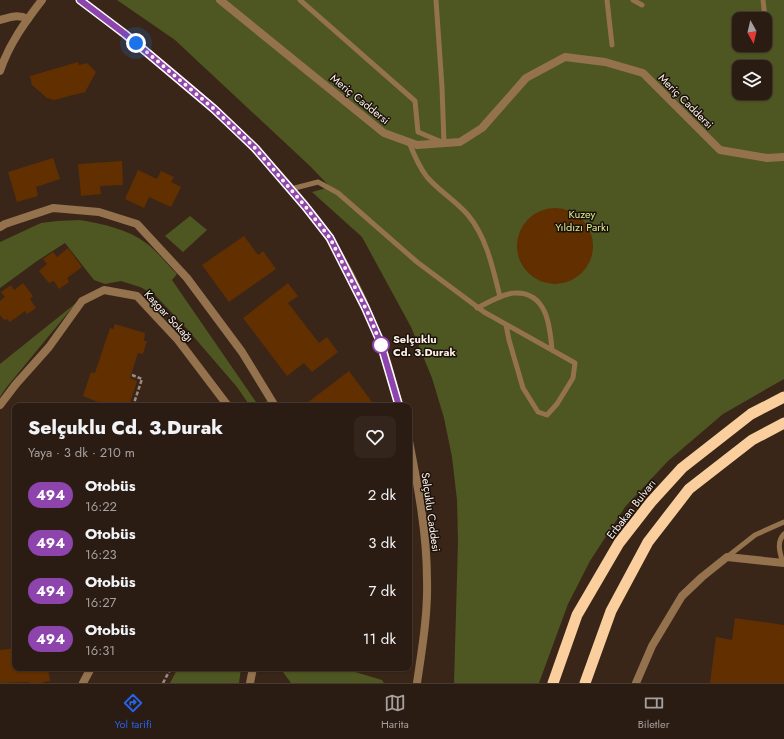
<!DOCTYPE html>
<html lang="tr">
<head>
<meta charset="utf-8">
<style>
  :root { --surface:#2b1c13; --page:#33251c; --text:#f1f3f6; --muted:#a6a1a0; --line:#473a33; --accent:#2563eb }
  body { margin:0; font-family:Jost,sans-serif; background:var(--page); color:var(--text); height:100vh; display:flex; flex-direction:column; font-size:15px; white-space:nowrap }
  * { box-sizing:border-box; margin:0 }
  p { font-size:13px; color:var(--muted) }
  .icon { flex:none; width:22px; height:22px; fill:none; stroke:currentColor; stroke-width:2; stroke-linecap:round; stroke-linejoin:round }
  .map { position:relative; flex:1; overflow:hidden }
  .details { position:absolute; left:12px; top:403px; width:400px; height:268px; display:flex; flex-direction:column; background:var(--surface); border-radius:8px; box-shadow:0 1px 3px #0004,0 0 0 1px var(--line) }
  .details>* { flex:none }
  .badge { padding:0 8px; border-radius:13px; font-size:14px; line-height:26px }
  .needle { width:26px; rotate:172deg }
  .tools { position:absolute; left:732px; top:12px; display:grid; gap:8px }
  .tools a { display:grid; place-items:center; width:40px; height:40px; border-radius:8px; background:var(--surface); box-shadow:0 1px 3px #0004,0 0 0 1px var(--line); font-size:20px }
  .you { position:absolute; width:20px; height:20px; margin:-10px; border:3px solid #fff; border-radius:50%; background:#1a73e8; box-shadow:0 0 0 6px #1a73e833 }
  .map>.badge { position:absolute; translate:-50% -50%; box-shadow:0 0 0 2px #fff }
  .round { display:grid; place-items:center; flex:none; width:42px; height:42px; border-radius:8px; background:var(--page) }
  .headline { display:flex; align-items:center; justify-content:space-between; height:68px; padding:0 16px }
  h1 { font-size:19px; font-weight:800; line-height:30px }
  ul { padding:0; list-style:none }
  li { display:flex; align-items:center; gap:12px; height:48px; padding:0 16px }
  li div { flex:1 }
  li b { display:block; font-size:15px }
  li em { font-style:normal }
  li .badge { min-width:44px; font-weight:700; text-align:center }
  .tab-bar { display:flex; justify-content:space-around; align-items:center; height:56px; border-top:1px solid var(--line); background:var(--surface); font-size:11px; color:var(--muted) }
  .tab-bar a { display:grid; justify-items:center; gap:2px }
  .tab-bar .active { color:var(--accent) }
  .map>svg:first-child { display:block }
  .green { fill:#4e5622; fill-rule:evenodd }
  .building { fill:#612f00 }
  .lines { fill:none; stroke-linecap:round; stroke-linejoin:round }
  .path { stroke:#9b8b80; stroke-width:2.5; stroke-dasharray:4 2; stroke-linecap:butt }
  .service { stroke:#94724d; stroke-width:5 }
  .minor { stroke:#94724d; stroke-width:8 }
  .tertiary { stroke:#94724d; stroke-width:8 }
  .trunk { stroke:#facf9d; stroke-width:11 }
  .line-casing { stroke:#fff; stroke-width:9 }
  .line { stroke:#8e44ad; stroke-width:6 }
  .walk { stroke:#fff2e9; stroke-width:4; stroke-dasharray:0 7.2 }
  .stop-dot { fill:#fff; stroke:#8e44ad; stroke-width:2 }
  .labels { text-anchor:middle; stroke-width:3; stroke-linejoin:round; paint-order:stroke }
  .street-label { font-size:11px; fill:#fff2e9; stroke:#1a110c }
  .park-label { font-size:11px; fill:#dceb8c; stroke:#1a110c }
  .stop-label { font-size:11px; font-weight:bold; fill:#fff2e9; stroke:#1a110c; text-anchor:start }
</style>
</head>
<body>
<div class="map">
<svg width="784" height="683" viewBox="0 0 784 683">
  <rect width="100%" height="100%" fill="#392619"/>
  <g class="green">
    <path d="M117,0H784V379L723,414L668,461L625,507L590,561L568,604L539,683H454L458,541L457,500L452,457L444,418L432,378L411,327L362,237L312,192L330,187L311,167L175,40ZM739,19H765V45H739ZM739,67H765V93H739Z"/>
    <path d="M190,216L207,230L183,252L165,236Z"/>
    <path d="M80,220C102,224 128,229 146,243C157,251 167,264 177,274L172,280L258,405L267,401L269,406H250L237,387L187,329L155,295L140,287L121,281L105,284L94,280L65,243L37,261L0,288V242L41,223L57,221Z"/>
    <path d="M76,303L6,388L0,397V364Z"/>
    <path d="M178,668H241L239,683H170Z"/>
    <path d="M280,668H342L382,680L384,683H291Z"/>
  </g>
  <g class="building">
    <path d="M78,62L79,65L87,63L96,72L85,92L54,100L47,98L32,85L30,76Z"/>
    <path d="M53,158L60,179L36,187L38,196L17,202L8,172Z"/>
    <path d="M122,161L123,185L100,186L101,194L81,196L78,164Z"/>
    <path d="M138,170L157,179L161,171L174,177L171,182L181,187L171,207L149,197L144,208L125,199Z"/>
    <circle cx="555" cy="246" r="38"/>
    <path d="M244,236L258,255L263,251L276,269L229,302L202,265Z"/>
    <path d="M68,248L82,267L67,278L69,282L59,289L54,281L49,283L39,271L47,264L43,259L53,252L57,257Z"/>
    <path d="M23,283L33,296L30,299L36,308L27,314L25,311L10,322L7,319L4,320L0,315V301L5,297L1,292L11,285L14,290Z"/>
    <path d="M288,283L298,296L288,303L319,343L327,337L338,352L312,372L304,363L287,376L243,318Z"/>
    <path d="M115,324L145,333L144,341H147L143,354L138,353L130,378L137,381L129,406H108L83,396L91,372L95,373L110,328L113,329Z"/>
    <path d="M349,371L375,406H303Z"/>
    <path d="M735,618L784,625V683H710L716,637L732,640Z"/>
    <path d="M15,648V668H48L50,681L43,682V683H29V682L0,683V650Z"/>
  </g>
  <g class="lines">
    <g class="path">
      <path d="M132,375L142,379L133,406"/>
      <path d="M163,683L171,668"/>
    </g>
    <g class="service">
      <path d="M300,0L415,101L418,132L444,143L442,87L436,0"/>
      <path d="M607,0L612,45"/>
      <path d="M633,0L642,5"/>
      <path d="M763,0L765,18"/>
      <path d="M409,142C414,155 419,167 427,177C439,191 456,201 468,215C487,238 493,269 500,297"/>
      <path d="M291,189L318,182L338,193L417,262L484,312L575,363L573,378L557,404L547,415L538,412L523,388L509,340L506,325"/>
      <path d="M477,308C487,303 504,293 515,293C547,292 550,326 552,350"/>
      <path d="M727,557L755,535L784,522"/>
      <path d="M783,563C780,553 776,542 784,534"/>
    </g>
    <g class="minor">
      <path d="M220,0L384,133L417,145L460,142L482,128L526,78L565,57L605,62L643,73L720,150L767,158L784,157"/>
      <path d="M0,20C10,17 18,14 28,19"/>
      <path d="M0,71C9,44 25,22 42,0"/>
      <path d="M0,227L5,224L53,208L99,212L137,224L187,278L242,352L275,406"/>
      <path d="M0,405L16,384L49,347L82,301L104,290L137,296L178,340L228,406"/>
      <path d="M83,683L91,668"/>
      <path d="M250,683L253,668"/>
      <path d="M636,683L652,646L682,596L702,577L727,557L784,563"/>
    </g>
    <g class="tertiary">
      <path d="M80,0C156,58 232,118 293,191C306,207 320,222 330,239C349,270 366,305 379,339C388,361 393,384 399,406"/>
      <path d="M409,441C418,487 427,533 427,580C428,614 422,649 417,683"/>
    </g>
    <g class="trunk">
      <path d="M553,683L577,615L619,543L651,502L682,468L751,414L784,397"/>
      <path d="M585,683L611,611L648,542L689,489L752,440L784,423"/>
    </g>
  </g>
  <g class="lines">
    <defs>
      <path id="line" d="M80,0L125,34L214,109L255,148L305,206L330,238L365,307L380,341L399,406"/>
    </defs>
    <use href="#line" class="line-casing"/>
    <use href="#line" class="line"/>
    <path class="walk" d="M136,43L214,109L255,148L305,206L330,238L342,262L370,317L381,345"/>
  </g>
  <circle class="stop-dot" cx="381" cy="345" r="8"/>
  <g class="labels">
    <g class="street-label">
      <text transform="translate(360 99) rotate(39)" y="4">Meriç Caddersi</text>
      <text transform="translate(686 101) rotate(45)" y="4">Meriç Caddersi</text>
      <text transform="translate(169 316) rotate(47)" y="4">Kaşgar Sokağı</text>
      <text transform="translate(631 509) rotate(-52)" y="4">Erbakan Bulvarı</text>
      <text transform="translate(431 512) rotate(82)" y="4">Selçuklu Caddesi</text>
    </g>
    <g class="park-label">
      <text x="582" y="218">Kuzey<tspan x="582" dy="13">Yıldızı Parkı</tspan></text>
    </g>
    <g class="stop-label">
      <text x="393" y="343">Selçuklu<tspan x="393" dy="13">Cd. 3.Durak</tspan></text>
    </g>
  </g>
</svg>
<div class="tools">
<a><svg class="needle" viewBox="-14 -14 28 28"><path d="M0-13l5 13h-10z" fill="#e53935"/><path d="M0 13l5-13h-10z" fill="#a6a1a0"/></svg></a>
<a><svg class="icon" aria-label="layers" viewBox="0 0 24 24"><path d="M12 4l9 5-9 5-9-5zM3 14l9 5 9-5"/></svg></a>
</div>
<div class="you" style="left:136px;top:43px"></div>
<section class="details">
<div class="headline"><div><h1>Selçuklu Cd. 3.Durak</h1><p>Yaya · 3 dk · 210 m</p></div><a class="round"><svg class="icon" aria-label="heart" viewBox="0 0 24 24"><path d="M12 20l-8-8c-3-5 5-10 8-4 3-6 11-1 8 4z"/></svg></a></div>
<ul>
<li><span class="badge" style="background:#8e44ad;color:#fff">494</span><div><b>Otobüs</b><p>16:22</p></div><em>2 dk</em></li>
<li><span class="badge" style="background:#8e44ad;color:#fff">494</span><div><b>Otobüs</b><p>16:23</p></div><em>3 dk</em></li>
<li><span class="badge" style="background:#8e44ad;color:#fff">494</span><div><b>Otobüs</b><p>16:27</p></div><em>7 dk</em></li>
<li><span class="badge" style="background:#8e44ad;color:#fff">494</span><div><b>Otobüs</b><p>16:31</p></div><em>11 dk</em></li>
</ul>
</section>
</div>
<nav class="tab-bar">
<a class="active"><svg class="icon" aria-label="directions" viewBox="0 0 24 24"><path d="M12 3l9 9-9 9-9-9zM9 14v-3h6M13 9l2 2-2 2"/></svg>Yol tarifi</a>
<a><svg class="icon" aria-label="map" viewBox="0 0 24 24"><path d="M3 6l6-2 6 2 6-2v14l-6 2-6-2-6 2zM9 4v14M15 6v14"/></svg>Harita</a>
<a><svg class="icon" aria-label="tickets" viewBox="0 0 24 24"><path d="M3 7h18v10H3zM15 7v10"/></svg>Biletler</a>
</nav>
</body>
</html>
